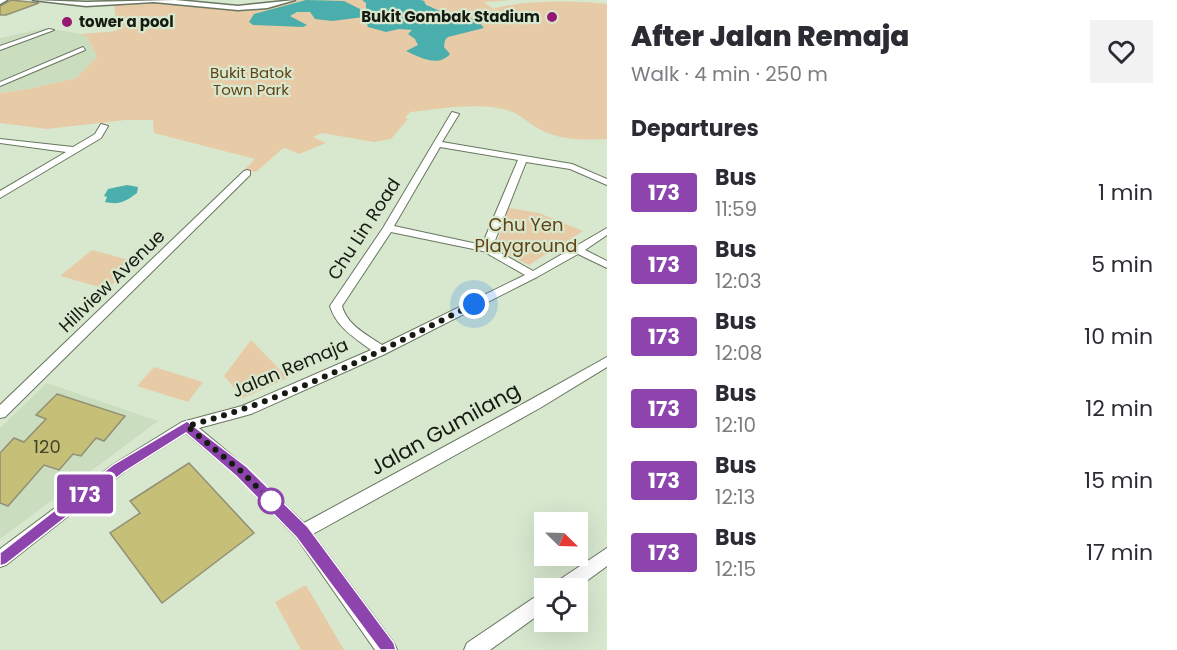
<!DOCTYPE html>
<html lang="en">
<head>
<meta charset="utf-8">
<style>
  :root { --surface:#fff; --page:#f2f2f3; --text:#2b2b33; --muted:#7c7c81 }
  body { margin:0; font-family:Poppins,sans-serif; background:var(--page); color:var(--text); height:100vh; display:flex; flex-direction:column; font-size:22px; white-space:nowrap }
  * { box-sizing:border-box; margin:0 }
  p { font-size:20px; color:var(--muted) }
  .icon { flex:none; width:33px; height:33px; fill:none; stroke:currentColor; stroke-width:2; stroke-linecap:round; stroke-linejoin:round }
  .map { position:relative; flex:1; overflow:hidden }
  .panel { display:flex; flex-direction:column; background:var(--surface); width:570px }
  .panel>* { flex:none }
  .badge { padding:0 12px; border-radius:4px; font-size:21px; line-height:39px }
  .needle { width:39px; rotate:113deg }
  .buttons { position:absolute; left:534px; top:512px; display:grid; gap:12px }
  .buttons a { display:grid; place-items:center; width:54px; height:54px; border-radius:0px; background:var(--surface); box-shadow:0 6px 24px #0002; font-size:30px }
  .you { position:absolute; width:30px; height:30px; margin:-15px; border:4px solid #fff; border-radius:50%; background:#1a73e8; box-shadow:0 0 0 9px #1a73e833 }
  .map>.badge { position:absolute; translate:-50% -50%; box-shadow:0 0 0 3px #fff }
  h2 { padding:0 24px; font-size:22px; line-height:54px }
  .round { display:grid; place-items:center; flex:none; width:63px; height:63px; border-radius:0px; background:var(--page) }
  .head { display:flex; align-items:center; justify-content:space-between; height:102px; padding:0 24px }
  h1 { font-size:28px; font-weight:800; line-height:45px }
  ul { padding:0; list-style:none }
  li { display:flex; align-items:center; gap:18px; height:72px; padding:0 24px }
  li div { flex:1 }
  li b { display:block; font-size:22px }
  li em { font-style:normal }
  li .badge { min-width:66px; font-weight:700; text-align:center }
  main { display:flex; flex:1; min-height:0 }
  .map>svg:first-child { display:block }
  .built { fill:#caddbe }
  .green { fill:#e7cba7 }
  .water { fill:#49aeac }
  .building { fill:#c6bf77; stroke:#929076; stroke-width:1.5 }
  .lines { fill:none; stroke-linecap:round; stroke-linejoin:round }
  .street-casing { stroke:#697660; stroke-width:2 }
  .secondary-casing { stroke:#697660; stroke-width:3 }
  .street { fill:#fff; fill-rule:evenodd }
  .secondary { fill:#fff; fill-rule:evenodd }
  .line { fill:#8e44ad; stroke:#fff; stroke-width:1.5 }
  .walk { stroke:#161b12; stroke-width:6; stroke-dasharray:0 10.8 }
  .poi-dot { fill:#951973; stroke:#d8e8cf; stroke-width:2 }
  .stop-dot { fill:#fff; stroke:#8e44ad; stroke-width:3 }
  .labels { text-anchor:middle; stroke-width:4.5; stroke-linejoin:round; paint-order:stroke }
  .far-poi-label { font-size:15px; font-weight:bold; fill:#161b12; stroke:#d8e8cf; text-anchor:end }
  .far-park-label { font-size:15px; fill:#614214; stroke:#d8e8cf }
  .park-label { font-size:18px; fill:#614214; stroke:#d8e8cf }
  .street-label { font-size:18px; fill:#161b12; stroke:#d8e8cf }
  .near-number-label { font-size:18px; fill:#42442b }
  .near-street-label { font-size:21px; fill:#161b12; stroke:#d8e8cf }
</style>
</head>
<body>
<main>
<div class="map">
<svg width="607" height="650" viewBox="0 0 607 650">
  <rect width="100%" height="100%" fill="#d8e8cf"/>
  <g class="built">
    <path d="M46,28L81,34L88,38L97,57L76,78L29,89L0,93V38Z"/>
    <path d="M47,383L158,421L0,539V428Z"/>
  </g>
  <g class="green">
    <path d="M298,0H513L484,2L493,9C519,0 578,0 607,4V139C581,140 563,141 539,129C528,123 520,114 507,110C476,102 442,109 410,112L405,118L408,119L391,139L374,142L322,133L313,137L326,143L299,154L285,148L282,149L256,172L244,170L255,159L154,133L153,120H125L47,129L0,123V93L29,89L76,78L97,57L88,38L81,34L117,31L114,4C128,3 142,1 155,2C205,3 249,15 298,0Z"/>
    <path d="M509,208L539,213L583,231L529,265L495,248Z"/>
    <path d="M92,250L137,262L107,289L60,276Z"/>
    <path d="M251,340L288,378L243,398L224,376Z"/>
    <path d="M154,367L203,382L188,402L137,386Z"/>
    <path d="M306,585L344,650H301L275,602Z"/>
  </g>
  <g class="water">
    <path d="M306,0L344,1L364,11L366,10V3L362,0H421L424,1L426,5C432,7 438,11 444,12C458,15 476,16 484,28L448,37L445,40L444,47L450,54C438,68 419,57 406,51L418,45L415,39L408,34L412,30L399,29L386,32L368,27L364,17L332,21L315,19L310,12H297L290,16L307,25L303,27L253,25L249,22L254,14Z"/>
    <path d="M127,185L138,187L137,193C125,202 119,205 105,202L107,197L104,196L108,189Z"/>
  </g>
  <g class="building">
    <path d="M11,0L39,3L6,15H0V6Z"/>
    <path d="M57,394L125,416L104,441L96,438L81,456L73,454L59,470L44,465L8,506L0,503V453L14,438L24,442L46,419L36,415Z"/>
    <path d="M189,463L254,533L162,603L110,533L140,513L130,501Z"/>
  </g>
  <g class="lines">
    <defs>
      <g id="street">
        <path d="M49,29L54,30L0,50V46Z"/>
        <path d="M83,47L85,50L0,86V82Z"/>
        <path d="M452,112L459,114L442,142L572,164L607,179V185L570,169L526,162L492,248L533,271L607,228V235L585,250L607,261V268L578,254L537,277L385,354L251,414L199,428L247,468L304,523L530,400L607,357V367L540,408L313,534L394,643L397,650H375L296,537L237,476L186,433L124,472L6,565L0,567V549L114,464L182,422L242,406L371,350C355,338 336,327 330,306L383,228ZM440,147L518,160L482,245L394,226ZM391,232L483,251L525,275L382,345C367,335 347,325 342,306Z"/>
        <path d="M101,124L108,126L101,138L0,198V191L66,152L0,143V139L73,147L95,134Z"/>
        <path d="M247,170L250,171V175L5,417L0,418V405L244,171Z"/>
        <path d="M607,548V566L577,588H553L556,582Z"/>
        <path d="M544,591V611L490,650H464L467,643Z"/>
      </g>
      <g id="secondary">
        <path d="M0,0H7L0,4Z"/>
        <path d="M33,0L86,2L175,0L238,6L295,0L267,8L238,10L154,2L86,6Z"/>
      </g>
    </defs>
    <use href="#street" class="street-casing"/>
    <use href="#secondary" class="secondary-casing"/>
    <use href="#street" class="street"/>
    <use href="#secondary" class="secondary"/>
  </g>
  <path class="line" d="M187,421L247,467L308,527L394,643L396,650H380L296,537L236,476L186,433L124,472L6,564L0,566V553L114,464Z"/>
  <g class="lines">
    <path class="walk" d="M271,501L242,472L187,426C287,400 381,351 474,304"/>
  </g>
  <g class="poi-dot">
    <circle cx="552" cy="17" r="6"/>
    <circle cx="67" cy="22" r="6"/>
  </g>
  <circle class="stop-dot" cx="271" cy="501" r="12"/>
  <g class="labels">
    <g class="far-poi-label">
      <text x="540" y="22">Bukit Gombak Stadium</text>
      <text x="79" y="27" text-anchor="start">tower a pool</text>
    </g>
    <g class="far-park-label">
      <text x="251" y="78">Bukit Batok<tspan x="251" dy="17">Town Park</tspan></text>
    </g>
    <g class="park-label">
      <text x="526" y="231">Chu Yen<tspan x="526" dy="21">Playground</tspan></text>
    </g>
    <g class="street-label">
      <text transform="translate(364 229) rotate(-57)" y="6">Chu Lin Road</text>
      <text transform="translate(112 281) rotate(-44)" y="6">Hillview Avenue</text>
      <text transform="translate(290 368) rotate(-23)" y="6">Jalan Remaja</text>
    </g>
    <g class="near-number-label">
      <text x="47" y="453">120</text>
    </g>
    <g class="near-street-label">
      <text transform="translate(445 429) rotate(-29)" y="7">Jalan Gumilang</text>
    </g>
  </g>
</svg>
<div class="buttons">
<a><svg class="needle" viewBox="-14 -14 28 28"><path d="M0-13l5 13h-10z" fill="#e53935"/><path d="M0 13l5-13h-10z" fill="#7c7c81"/></svg></a>
<a><svg class="icon" aria-label="locate" viewBox="0 0 24 24"><circle cx="12" cy="12" r="6"/><path d="M12 2v4M12 18v4M2 12h4M18 12h4"/></svg></a>
</div>
<div class="you" style="left:474px;top:304px"></div>
<b class="badge" style="left:85px;top:494px;background:#8e44ad;color:#fff">173</b>
</div>
<section class="panel">
<div class="head"><div><h1>After Jalan Remaja</h1><p>Walk · 4 min · 250 m</p></div><a class="round"><svg class="icon" aria-label="heart" viewBox="0 0 24 24"><path d="M12 20l-8-8c-3-5 5-10 8-4 3-6 11-1 8 4z"/></svg></a></div>
<h2>Departures</h2>
<ul>
<li><span class="badge" style="background:#8e44ad;color:#fff">173</span><div><b>Bus</b><p>11:59</p></div><em>1 min</em></li>
<li><span class="badge" style="background:#8e44ad;color:#fff">173</span><div><b>Bus</b><p>12:03</p></div><em>5 min</em></li>
<li><span class="badge" style="background:#8e44ad;color:#fff">173</span><div><b>Bus</b><p>12:08</p></div><em>10 min</em></li>
<li><span class="badge" style="background:#8e44ad;color:#fff">173</span><div><b>Bus</b><p>12:10</p></div><em>12 min</em></li>
<li><span class="badge" style="background:#8e44ad;color:#fff">173</span><div><b>Bus</b><p>12:13</p></div><em>15 min</em></li>
<li><span class="badge" style="background:#8e44ad;color:#fff">173</span><div><b>Bus</b><p>12:15</p></div><em>17 min</em></li>
</ul>
</section>
</main>
</body>
</html>
